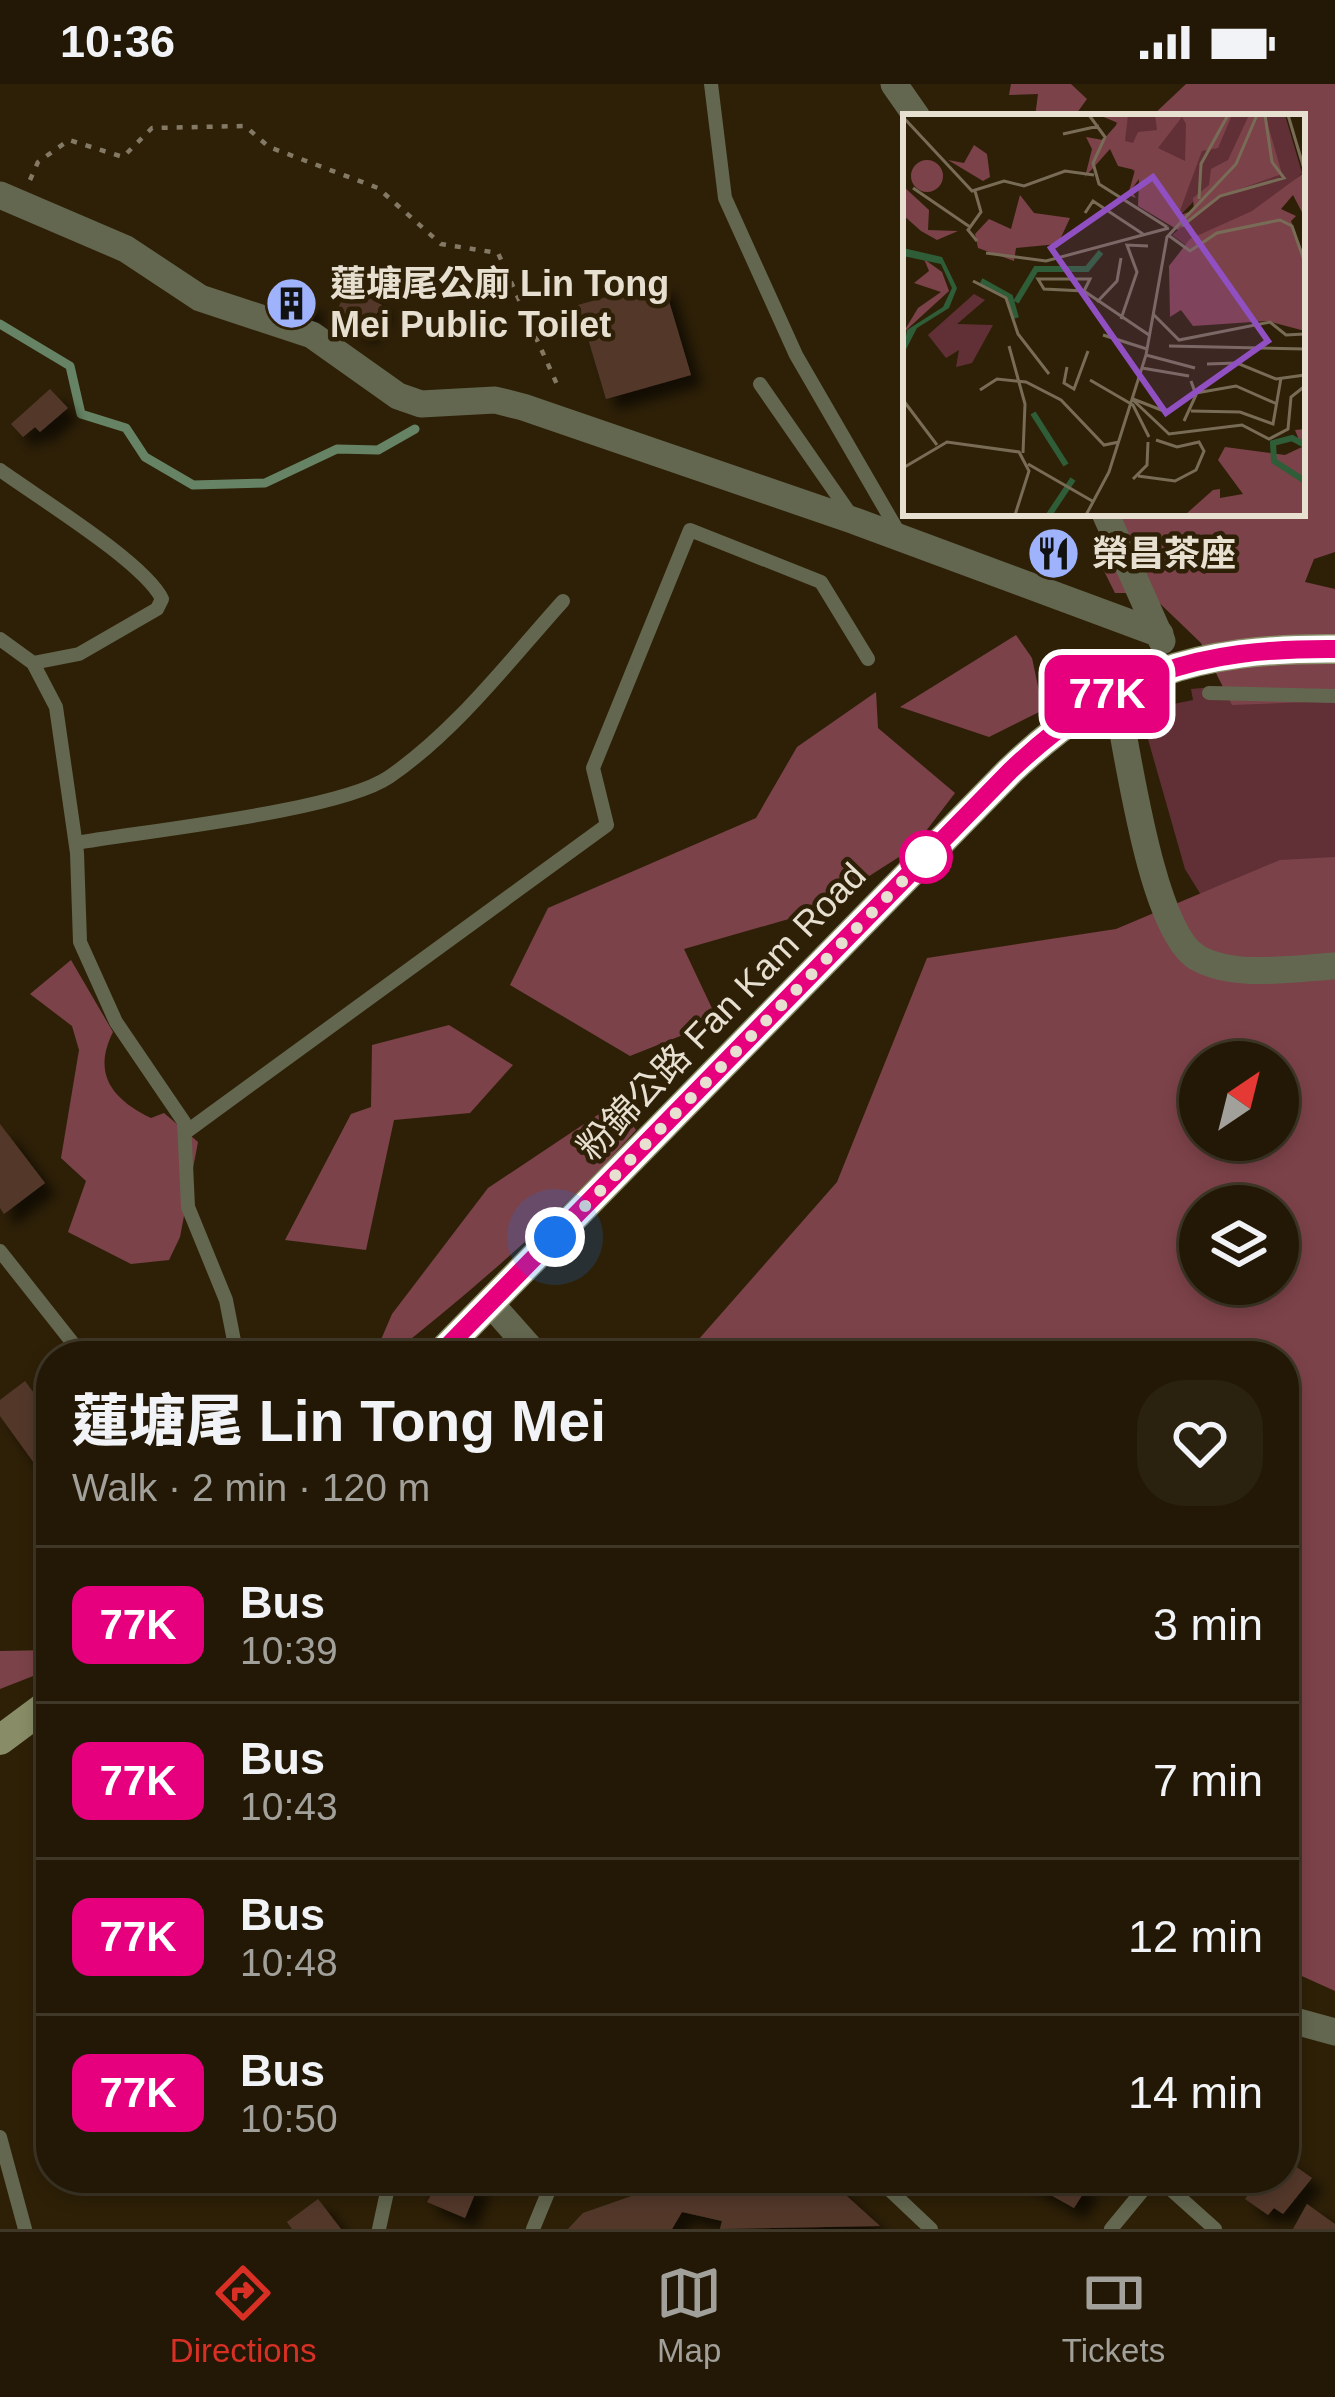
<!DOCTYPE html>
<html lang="en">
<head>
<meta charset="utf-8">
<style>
  :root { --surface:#221805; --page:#2a210f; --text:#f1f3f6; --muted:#a2a09a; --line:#3f3727; --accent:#d93025 }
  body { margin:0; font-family:Helvetica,"Noto Sans TC",sans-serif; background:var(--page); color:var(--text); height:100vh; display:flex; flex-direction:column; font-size:45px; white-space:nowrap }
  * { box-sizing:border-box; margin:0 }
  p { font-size:39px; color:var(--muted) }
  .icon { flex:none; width:66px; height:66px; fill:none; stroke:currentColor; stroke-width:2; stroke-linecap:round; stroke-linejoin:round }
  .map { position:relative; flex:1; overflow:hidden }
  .drawer { position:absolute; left:36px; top:1257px; width:1263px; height:852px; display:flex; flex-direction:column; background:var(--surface); border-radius:48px; box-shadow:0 6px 18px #0003,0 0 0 3px var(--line) }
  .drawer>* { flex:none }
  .badge { padding:0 24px; border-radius:18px; font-size:42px; line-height:78px }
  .needle { width:78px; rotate:35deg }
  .controls { position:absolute; left:1179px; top:957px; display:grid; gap:24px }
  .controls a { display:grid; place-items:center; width:120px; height:120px; border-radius:50%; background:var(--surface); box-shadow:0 6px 18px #0003,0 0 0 3px var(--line); font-size:60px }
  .you { position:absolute; width:60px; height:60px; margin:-30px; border:9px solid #fff; border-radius:50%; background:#1a73e8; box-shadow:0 0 0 18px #1a73e833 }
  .map>.badge { position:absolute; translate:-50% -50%; box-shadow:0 0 0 6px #fff }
  .round { display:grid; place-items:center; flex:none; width:126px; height:126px; border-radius:48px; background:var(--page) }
  .headline { display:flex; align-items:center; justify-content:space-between; height:204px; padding:0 36px }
  h1 { font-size:57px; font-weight:800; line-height:90px }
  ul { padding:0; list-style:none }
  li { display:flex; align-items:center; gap:36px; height:156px; padding:0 36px; border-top:3px solid var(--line) }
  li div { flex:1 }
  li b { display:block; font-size:45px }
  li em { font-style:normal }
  li .badge { min-width:132px; font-weight:700; text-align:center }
  .status { display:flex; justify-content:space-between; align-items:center; height:84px; padding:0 60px; background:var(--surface); direction:ltr }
  .status svg { height:33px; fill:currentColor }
  .tab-bar { display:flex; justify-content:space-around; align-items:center; height:168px; border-top:3px solid var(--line); background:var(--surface); font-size:33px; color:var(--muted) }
  .tab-bar a { display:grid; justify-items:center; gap:6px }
  .tab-bar .on { color:var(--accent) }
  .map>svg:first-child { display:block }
  .green { fill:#613036 }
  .forest { fill:#7c4249; fill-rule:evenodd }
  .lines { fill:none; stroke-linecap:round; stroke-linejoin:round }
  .stream { stroke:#668465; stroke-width:9 }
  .building { fill:#53392c; filter:url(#shadow) }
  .path { stroke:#847964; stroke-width:4.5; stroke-dasharray:6 9; stroke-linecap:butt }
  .service { stroke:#63674f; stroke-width:14 }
  .minor { stroke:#63674f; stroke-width:27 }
  .secondary { stroke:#888d67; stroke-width:30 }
  .line-casing { stroke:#fff; stroke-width:27 }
  .line { stroke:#e6007e; stroke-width:18 }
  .walk { stroke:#e7dfd0; stroke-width:12; stroke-dasharray:0 21.6 }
  .stop-dot { fill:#fff; stroke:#e6007e; stroke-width:6 }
  .labels { text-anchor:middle; stroke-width:9; stroke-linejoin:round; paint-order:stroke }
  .poi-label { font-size:36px; font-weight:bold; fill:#e7dfd0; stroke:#2e2007; text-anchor:start }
  .street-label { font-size:36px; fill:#e7dfd0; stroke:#2e2007 }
  .inset-river { fill:none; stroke:#2e5d37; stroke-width:6 }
  .inset-road { fill:none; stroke:#786c57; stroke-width:3 }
  .view { fill:#9150c2; fill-opacity:0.15; stroke:#9150c2; stroke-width:6 }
  .inset-edge { fill:none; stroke:#e7dfd0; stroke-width:6 }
</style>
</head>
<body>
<div class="status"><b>10:36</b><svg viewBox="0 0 49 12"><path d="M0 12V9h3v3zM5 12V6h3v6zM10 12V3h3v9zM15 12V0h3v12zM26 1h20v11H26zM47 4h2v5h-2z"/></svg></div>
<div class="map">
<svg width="1335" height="2145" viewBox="0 0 1335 2145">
  <defs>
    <filter id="shadow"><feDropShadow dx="11" dy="11" stdDeviation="6" flood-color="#0009"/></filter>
  </defs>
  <rect width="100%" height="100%" fill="#2e2007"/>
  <path class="green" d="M1335,592V821L1214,832L1185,785L1140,627L1193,616L1191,605Z"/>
  <g class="forest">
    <path d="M1011,0H1071L1087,15L1074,33H1035L1038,10L1009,11Z"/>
    <path d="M1186,0H1335V468L1314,475L1305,498L1335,505V617L1232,621L1201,559L1149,509H1115L1096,471L1103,429H1302V33H1151Z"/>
    <path d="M1016,551L1032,574L1043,626L989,653L900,623Z"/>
    <path d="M876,608L878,644L955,709L913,764L813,828L684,865L718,937L630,972L510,901L548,824L756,734L797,663Z"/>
    <path d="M1335,773V1907L1284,1884V1272H684L837,1098L927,874L1116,845L1280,776ZM1200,978H1278V1056H1200ZM1200,1122H1278V1200H1200Z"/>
    <path d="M71,876L113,948C92,990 112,1015 151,1034L164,1029L198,1058L180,1153L169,1176L131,1180L68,1148L86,1097L61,1074L79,966L72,942L30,910Z"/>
    <path d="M449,941L513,981L470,1029L394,1036L366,1166L285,1156L351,1030L371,1023L372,961Z"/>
    <path d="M617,1018L636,1046C562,1130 477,1202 390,1272H374L392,1230L488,1104Z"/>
    <path d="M51,1566V1585L0,1605V1567Z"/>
  </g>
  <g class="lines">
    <path class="stream" d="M0,240L70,282L81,330L126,344L145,373L193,401L265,399L337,365L378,366L415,345"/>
  </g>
  <g class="building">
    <path d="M663,197L691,291L606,315L578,221Z"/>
    <path d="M350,202L382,221L365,249L334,231Z"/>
    <path d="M274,206L314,220L309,235L269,220Z"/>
    <path d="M50,305L68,324L40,348L35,343L23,353L11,340Z"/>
    <path d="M0,1040L45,1099L4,1130L0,1124Z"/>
    <path d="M25,1297L51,1332V1367L34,1379L0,1332V1316Z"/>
    <path d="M1284,2074L1312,2094L1283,2130L1274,2124L1268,2131L1245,2115L1251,2107L1241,2100L1245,2094H1284Z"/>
    <path d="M425,2094L480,2098L465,2134L427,2118L431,2111L420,2106Z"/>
    <path d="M652,2094H827L880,2142L720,2145L722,2137L682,2128L672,2145H568L583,2129L640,2109Z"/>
    <path d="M1020,2094H1076L1088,2102L1074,2124Z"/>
    <path d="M318,2115L341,2145H292L287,2138Z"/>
    <path d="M1307,2120L1335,2140V2145H1293Z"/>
  </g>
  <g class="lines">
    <path class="path" d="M30,96L38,78L69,56L123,73L152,44L245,42L269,63L378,104L441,160L498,169L560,307"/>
    <g class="service">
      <path d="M711,0L725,114L796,271L899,449"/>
      <path d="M760,300L853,434"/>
      <path d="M0,386C37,413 144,478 162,515L157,525L79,570L33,579"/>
      <path d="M0,555L33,579L56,623L77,769L80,858L116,938L184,1038L188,1123L226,1216L237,1272"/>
      <path d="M1209,609L1335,612"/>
      <path d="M76,759C145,747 339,727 389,693C456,647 509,577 563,517"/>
      <path d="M186,1048L607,741L593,684L690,446L821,498L868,575"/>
      <path d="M0,1167L83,1272"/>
      <path d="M0,2053L25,2145"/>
      <path d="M877,2094L931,2145"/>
      <path d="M1158,2094L1215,2145"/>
      <path d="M379,2145L390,2094"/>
      <path d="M533,2145L554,2094"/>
      <path d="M1111,2145L1153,2094"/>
    </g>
    <g class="minor">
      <path d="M894,0L917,33"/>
      <path d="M0,111L126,165L200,214L312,251L398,312L421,320L495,316L523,323L855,437L1160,550"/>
      <path d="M1105,429L1162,557"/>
      <path d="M1115,606C1127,663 1151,848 1198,874C1235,895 1295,884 1335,882"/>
      <path d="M490,1219L537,1272"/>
      <path d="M1284,1934L1335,1948"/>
    </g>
    <g class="secondary">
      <path d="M438,1272L1010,687C1112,590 1195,564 1335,565"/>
      <path d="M0,1656L51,1618"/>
    </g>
  </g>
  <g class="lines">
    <defs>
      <path id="line" d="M438,1272L1010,687C1112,590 1196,564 1335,565"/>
    </defs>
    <use href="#line" class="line-casing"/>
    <use href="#line" class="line"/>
    <path class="walk" d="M555,1153L926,773"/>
  </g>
  <defs>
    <symbol id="building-disc" viewBox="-11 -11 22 22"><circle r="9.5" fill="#9fb3fd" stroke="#2e2007"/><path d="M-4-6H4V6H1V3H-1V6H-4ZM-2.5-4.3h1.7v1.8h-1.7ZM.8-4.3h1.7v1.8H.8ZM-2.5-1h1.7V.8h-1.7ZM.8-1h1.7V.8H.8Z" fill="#111"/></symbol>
    <symbol id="restaurant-disc" viewBox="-11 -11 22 22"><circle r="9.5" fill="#9fb3fd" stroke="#2e2007"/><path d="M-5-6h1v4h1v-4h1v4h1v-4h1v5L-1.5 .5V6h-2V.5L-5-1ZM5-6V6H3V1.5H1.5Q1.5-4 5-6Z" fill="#111"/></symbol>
  </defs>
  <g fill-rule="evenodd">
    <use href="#building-disc" x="262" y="190" width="59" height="59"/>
    <use href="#restaurant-disc" x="1024" y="440" width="59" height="59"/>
  </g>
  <circle class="stop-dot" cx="926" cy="773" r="24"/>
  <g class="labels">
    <g class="poi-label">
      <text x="330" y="212">蓮塘尾公廁 Lin Tong<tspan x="330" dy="41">Mei Public Toilet</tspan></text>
      <text x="1092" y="482">榮昌茶座</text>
    </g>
    <g class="street-label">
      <text transform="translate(721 927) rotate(-46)" y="13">粉錦公路 Fan Kam Road</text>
    </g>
  </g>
  <g transform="translate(903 30)">
    <rect width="402" height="402" fill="#2e2007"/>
    <path d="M214,1H351L336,40L270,109L211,31ZM358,1H382L399,59L355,103L285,133L269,121L299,96ZM71,180L82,186L54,210L90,211L69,249L53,253L56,236L43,244L25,221Z" fill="#613036"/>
    <path d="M196,1H225L222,27L230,29L235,18L254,16L252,1H329L315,34L299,37L275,102L291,96L290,84L306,71L308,55L325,46L346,1H362L379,60L317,82L275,116L235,92L236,65L228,76L233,84L225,81L232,56L215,52L207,35L182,63L189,35L183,23L200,26L215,9ZM279,3L283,10L282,47L255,34ZM71,31L84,40L87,63L80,67L45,46L61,49ZM8 62a16 16 0 1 1 32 0a16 16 0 1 1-32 0ZM402,58V104L390,81L378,95L393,102L388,107L402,144V217L364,207L290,212L278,196L267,203L266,152L287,125L349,97ZM0,72L26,96L25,116L55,117L34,126L18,117L0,101ZM117,81L131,99L167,104L155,130L113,134L111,147L75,134L72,120L86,105L108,115ZM21,145L39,158L46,177L0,219L15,194L38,178L11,169L26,157ZM402,315V401L283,400L310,376L317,375V384L340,380L315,346L322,333L382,341L399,333L392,316Z" fill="#7c4249" fill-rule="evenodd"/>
    <path d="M0,134L39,143L54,174L46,194L14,214L0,241L4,216L40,193L49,174L38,150L0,142Z" fill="#2e5d37"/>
    <path class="inset-river" d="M78,167L107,183L113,204M113,188L133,155H184L198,138M130,299L163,351M402,331L389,324L370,329L371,347L402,367M146,401L170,365"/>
    <path class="inset-road" d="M186,1L202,23L190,49L196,70L264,113M385,1L402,58M0,3L69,77L101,67L121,72L162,57L191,61M160,20L196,12M10,74L67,113M72,77L78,98L65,116L74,127M296,85L298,50L325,1M182,99L190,87L240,120M279,112L317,82L381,64L369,48L362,1M265,121L287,137L314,119L377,106L389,112L402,149M83,139L143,147L266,114M70,167L103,184L115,220L146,260M181,177L187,165H135L141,175L181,177L246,221M194,188L214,167L218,144M251,201L276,226L367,208L383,221L402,220M218,205L234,158L224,131L245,132M200,221L244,235M106,232L122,290L120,339M266,232L402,235M243,241L292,254M304,250L334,249L373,265L402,261M164,253L161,269L171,275L185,237M239,254L286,262M187,266L230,291L246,323M77,276L94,265L123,268L158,286L201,331L216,328M293,279L333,272L374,290M230,285L266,299M0,286L34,331M230,286L266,320L339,311L366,325L385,315L388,283L402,272M288,297L337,298L370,310L378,264M281,307L293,281L288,267M125,350L191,388M0,354L44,328L116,338L126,357L112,401M235,362L272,367L293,356L301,337L296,328L274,333L253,326M230,365L244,351L245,328M183,401L206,358L243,241L264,123L333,50L354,1"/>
    <path class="view" d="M250,63L365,227L263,299L148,134Z"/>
    <rect width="402" height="402" class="inset-edge"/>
  </g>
</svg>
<div class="controls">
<a><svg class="needle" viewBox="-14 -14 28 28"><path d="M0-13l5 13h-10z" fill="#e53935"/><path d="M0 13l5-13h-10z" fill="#a2a09a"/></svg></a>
<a><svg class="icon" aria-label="layers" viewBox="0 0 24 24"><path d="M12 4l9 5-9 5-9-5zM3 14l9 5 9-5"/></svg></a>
</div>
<div class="you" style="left:555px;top:1153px"></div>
<b class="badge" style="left:1107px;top:610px;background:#e6007e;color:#fff">77K</b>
<section class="drawer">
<div class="headline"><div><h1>蓮塘尾 Lin Tong Mei</h1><p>Walk · 2 min · 120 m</p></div><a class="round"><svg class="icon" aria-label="heart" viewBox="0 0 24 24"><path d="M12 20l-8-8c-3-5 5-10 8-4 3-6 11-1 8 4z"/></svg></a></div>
<ul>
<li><span class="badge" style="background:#e6007e;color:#fff">77K</span><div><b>Bus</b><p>10:39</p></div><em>3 min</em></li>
<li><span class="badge" style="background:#e6007e;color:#fff">77K</span><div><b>Bus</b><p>10:43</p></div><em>7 min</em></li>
<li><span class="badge" style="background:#e6007e;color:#fff">77K</span><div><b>Bus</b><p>10:48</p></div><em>12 min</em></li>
<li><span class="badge" style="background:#e6007e;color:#fff">77K</span><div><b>Bus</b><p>10:50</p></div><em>14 min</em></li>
</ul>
</section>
</div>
<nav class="tab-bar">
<a class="on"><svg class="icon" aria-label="directions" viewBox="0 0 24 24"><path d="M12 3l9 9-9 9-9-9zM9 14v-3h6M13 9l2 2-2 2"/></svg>Directions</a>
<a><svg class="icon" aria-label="map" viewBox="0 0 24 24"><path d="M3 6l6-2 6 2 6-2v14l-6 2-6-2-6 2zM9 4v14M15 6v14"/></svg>Map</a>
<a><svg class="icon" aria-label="tickets" viewBox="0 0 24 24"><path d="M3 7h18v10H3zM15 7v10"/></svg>Tickets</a>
</nav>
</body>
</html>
